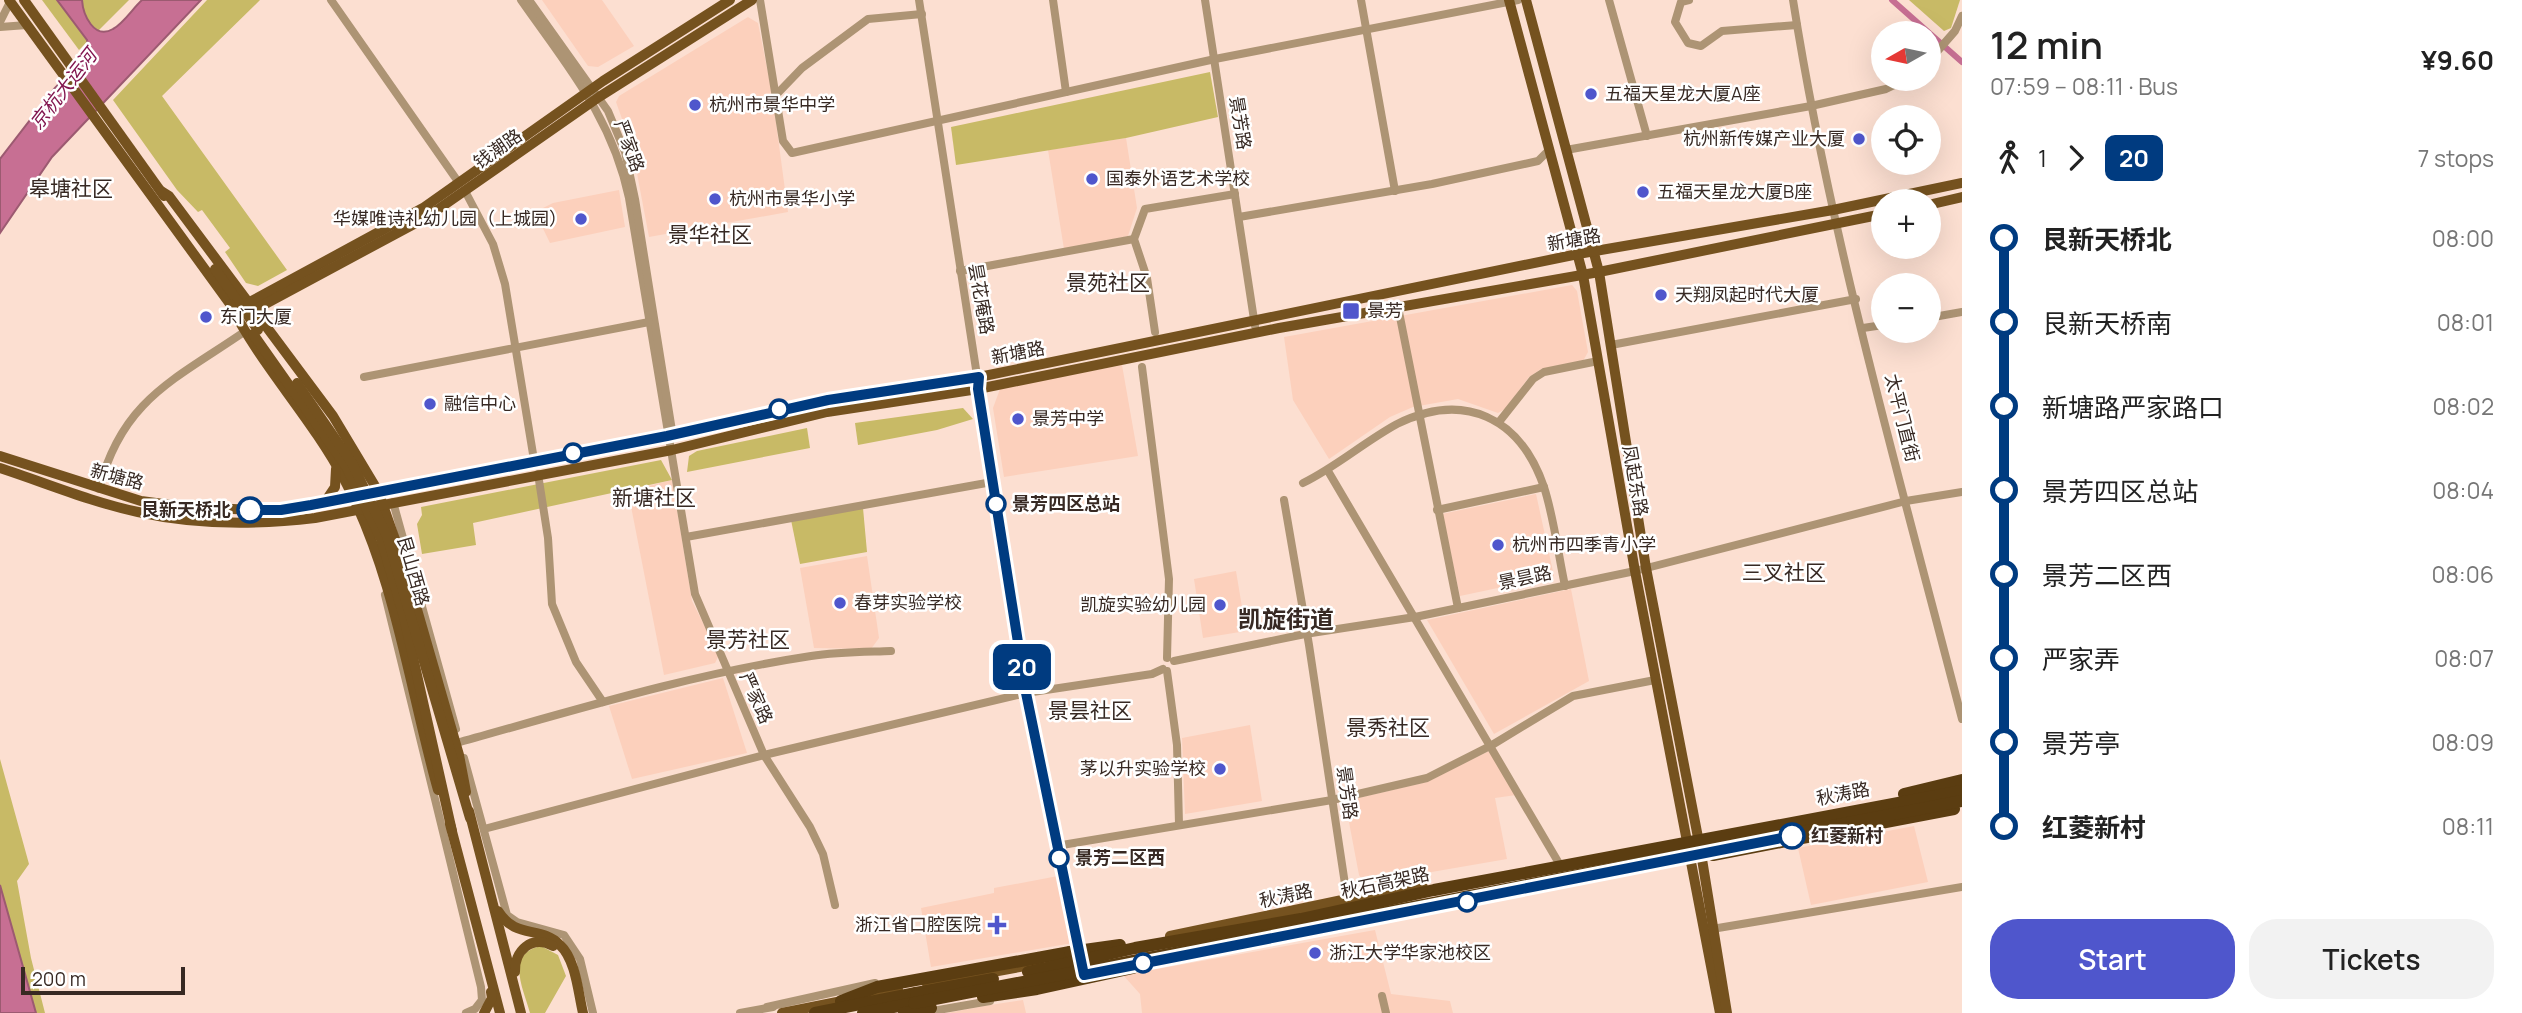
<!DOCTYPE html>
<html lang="en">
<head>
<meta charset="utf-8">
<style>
  :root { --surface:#fff; --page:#f2f2f2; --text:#222; --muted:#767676; --accent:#4f56cc }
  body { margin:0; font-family:Manrope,"Noto Sans SC",sans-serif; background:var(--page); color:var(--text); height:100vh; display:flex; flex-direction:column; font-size:26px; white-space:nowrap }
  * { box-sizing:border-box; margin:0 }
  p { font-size:23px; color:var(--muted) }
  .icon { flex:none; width:38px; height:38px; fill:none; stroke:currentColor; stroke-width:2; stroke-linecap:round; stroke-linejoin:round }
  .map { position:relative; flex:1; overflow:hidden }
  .panel { display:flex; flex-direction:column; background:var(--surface); width:560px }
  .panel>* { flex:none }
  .badge { padding:0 14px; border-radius:10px; font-size:24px; line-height:46px }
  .needle { width:46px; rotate:261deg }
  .buttons { position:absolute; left:1871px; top:21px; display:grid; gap:14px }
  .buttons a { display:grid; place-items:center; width:70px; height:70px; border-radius:50%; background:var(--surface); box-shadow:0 7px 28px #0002; font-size:35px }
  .scale { position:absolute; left:21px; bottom:18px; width:164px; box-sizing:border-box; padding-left:7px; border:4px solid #372923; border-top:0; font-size:19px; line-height:24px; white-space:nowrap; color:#372923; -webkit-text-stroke:5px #fff; paint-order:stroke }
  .map>.badge { position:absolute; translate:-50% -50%; box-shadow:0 0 0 4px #fff }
  .legs { display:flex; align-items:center; gap:10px; height:77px; padding:0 28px; font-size:23px }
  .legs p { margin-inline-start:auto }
  .summary { display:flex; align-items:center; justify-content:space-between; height:119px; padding:0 28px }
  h1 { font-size:38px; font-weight:600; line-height:52px }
  .action { display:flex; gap:14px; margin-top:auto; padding:14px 28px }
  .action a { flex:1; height:80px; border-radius:28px; background:var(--accent); color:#fff; font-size:28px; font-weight:600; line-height:80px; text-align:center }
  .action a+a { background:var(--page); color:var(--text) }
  ul { padding:0 28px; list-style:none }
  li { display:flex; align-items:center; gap:24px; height:84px; font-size:26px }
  li i { display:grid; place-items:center; width:10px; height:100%; margin:0 9px; background:currentColor }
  li i::after { content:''; width:18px; height:18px; margin:-9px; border:5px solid; border-radius:50%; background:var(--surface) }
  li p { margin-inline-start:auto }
  li:first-child i { background:linear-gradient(#0000 50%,currentColor 0) }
  li:last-child i { background:linear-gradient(currentColor 50%,#0000 0) }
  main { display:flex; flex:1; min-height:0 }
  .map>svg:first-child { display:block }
  .built { fill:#fcd0bc }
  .green { fill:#c8ba66 }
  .water { fill:#c76f93; stroke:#9c5a71; stroke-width:2 }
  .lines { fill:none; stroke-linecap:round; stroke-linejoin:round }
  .canal { stroke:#c76f93; stroke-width:6 }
  .minor { stroke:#ad9474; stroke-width:8 }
  .major { stroke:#75521f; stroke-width:10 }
  .highway { stroke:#5b3d11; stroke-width:12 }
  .major-bridge { stroke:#75521f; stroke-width:10 }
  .highway-bridge { stroke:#5b3d11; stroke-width:12 }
  .line-1-casing { stroke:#fff; stroke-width:16 }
  .line-1 { stroke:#003b80; stroke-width:10 }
  .poi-dot { fill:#4f56cc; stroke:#fff; stroke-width:2.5 }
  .stop-1-dot { fill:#fff; stroke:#003b80; stroke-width:3.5 }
  .labels { text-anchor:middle; stroke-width:5; stroke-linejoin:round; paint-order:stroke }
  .poi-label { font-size:18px; fill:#372923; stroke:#fff; text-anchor:start }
  .street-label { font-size:18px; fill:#372923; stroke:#fff }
  .stop-label { font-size:18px; font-weight:bold; fill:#372923; stroke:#fff; text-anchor:start }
  .water-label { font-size:19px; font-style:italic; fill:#82164f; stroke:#fff }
  .quarter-label { font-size:21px; fill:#372923; stroke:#fff }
  .district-label { font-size:24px; font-weight:bold; fill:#372923; stroke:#fff }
</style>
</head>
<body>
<main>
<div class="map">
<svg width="1962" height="1013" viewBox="0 0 1962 1013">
  <rect width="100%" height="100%" fill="#fcdfd1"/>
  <g class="built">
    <path d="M542,0H602L634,46L598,67L588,66Z"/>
    <path d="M748,17L758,23L772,93L788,212L649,237L632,147L616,102L619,96Z"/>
    <path d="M1126,138L1137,208L1128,236L1064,249L1048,150Z"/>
    <path d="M619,190L625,227L550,243L535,212L553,203Z"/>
    <path d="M1572,285L1577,291L1588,352L1583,361L1541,369L1529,377L1505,409L1498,413L1458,399L1413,407L1390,417L1329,459L1293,400L1284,337Z"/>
    <path d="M1122,365L1138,456L1004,477L993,408L1000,389Z"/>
    <path d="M672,480L692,601L719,655L715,663L664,675L628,491Z"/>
    <path d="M1536,494L1554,576L1460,596L1442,514Z"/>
    <path d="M867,556L879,638L871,649L814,648L800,568Z"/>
    <path d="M1236,571L1246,631L1203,638L1194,579Z"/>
    <path d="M1571,589L1589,681L1494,734L1427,620Z"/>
    <path d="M723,678L747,753L632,779L609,706Z"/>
    <path d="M1250,725L1262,801L1185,814L1182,738Z"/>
    <path d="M1491,750L1516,795L1495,798L1507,859L1368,883L1363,881L1359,875L1345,801L1427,782Z"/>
    <path d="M1914,826L1928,882L1811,905L1798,848Z"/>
    <path d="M1058,876L1073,943L931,967L921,908L994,893V888Z"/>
    <path d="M1375,930L1391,994L1450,1001L1453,1013H1142L1140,994L1123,975Z"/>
    <path d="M1023,1000L1026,1013H947L990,1005Z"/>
  </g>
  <g class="green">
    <path d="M42,0H129L79,50Z"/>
    <path d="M207,0H260L162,96L287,270L258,286L246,283L225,252L230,248L202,210L198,212L177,190L113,100Z"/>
    <path d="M1909,0H1960L1951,28L1944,31Z"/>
    <path d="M1210,72L1218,117L1126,138L956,165L951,127Z"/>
    <path d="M963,408L973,419L937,430L858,445L855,423Z"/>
    <path d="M807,428L810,448L687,472L689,456L697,451Z"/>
    <path d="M661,460L672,480L473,523L476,545L422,554L417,524L422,515L421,507Z"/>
    <path d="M863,508L867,552L800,564L791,520Z"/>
    <path d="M0,759L29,864L17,881L31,958L45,1013H0Z"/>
    <path d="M541,946L558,955L566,976L545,1013H530C523,987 505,954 541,946Z"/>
  </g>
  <g class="water">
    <path d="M57,0H82C83,15 94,40 113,29C124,23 133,8 142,0H201L52,157L0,233V159L54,89L90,52L87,40Z"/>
    <path d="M0,885L36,1013H0Z"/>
  </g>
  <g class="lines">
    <path class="canal" d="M1892,0L1962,62"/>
    <g class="minor">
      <path d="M331,0L459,183"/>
      <path d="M521,0C567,66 612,117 629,198L695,594L764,755L810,827L823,854L835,905"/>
      <path d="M529,0L608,111L625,152L635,199L673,437"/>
      <path d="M760,0L783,141L792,153L1215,59L1518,0"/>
      <path d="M919,0L1026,693L1079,952"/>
      <path d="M1053,0L1066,92"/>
      <path d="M1205,0L1255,326"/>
      <path d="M1361,0L1395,191"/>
      <path d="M1609,0L1647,136"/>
      <path d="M1689,0L1681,2L1675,22L1688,43L1701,46L1722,31L1797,25"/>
      <path d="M1793,0C1831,242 1901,482 1962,719"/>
      <path d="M0,22L10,2"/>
      <path d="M0,27L27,25"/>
      <path d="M1928,62L1955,31L1962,16"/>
      <path d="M776,95L802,68L868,19L922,14"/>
      <path d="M1566,150L1811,106L1886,89L1907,79"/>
      <path d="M465,191L493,244L505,284L534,460"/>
      <path d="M1239,217L1432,184L1538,161L1549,150"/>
      <path d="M960,271L1134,239"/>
      <path d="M1398,307L1458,608"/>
      <path d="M1928,318L1962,312"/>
      <path d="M1863,328L1883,325"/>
      <path d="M1155,332L1147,278L1134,239L1145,209L1235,194"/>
      <path d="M1611,345L1856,299"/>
      <path d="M1142,367L1169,579L1167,658"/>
      <path d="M364,377L649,322"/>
      <path d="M1499,422L1533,379L1544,372L1598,361"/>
      <path d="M1328,471L1560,865"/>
      <path d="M538,474L548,538L552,604L576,662L603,702"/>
      <path d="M1303,483C1336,467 1364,442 1397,424C1464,391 1520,417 1544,487C1554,518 1558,553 1565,586"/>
      <path d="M99,489C122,400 174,380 244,332"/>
      <path d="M1284,500L1309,645L1348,904"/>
      <path d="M393,502L456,729"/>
      <path d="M1437,510L1544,487"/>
      <path d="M686,537L992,482"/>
      <path d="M385,595L481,987L482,1000L475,1009L466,1013"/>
      <path d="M1174,661L1305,634L1415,617L1635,571L1906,501L1962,492"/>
      <path d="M1167,671L1177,745L1179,824"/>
      <path d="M460,742C575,710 692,674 811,656C837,652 865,652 891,651"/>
      <path d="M464,758L507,915L517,922L564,935L580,959L593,1013"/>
      <path d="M484,829L764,755L1026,693L1152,674L1163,669"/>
      <path d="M1056,846L1332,800L1427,778L1492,745L1573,696L1655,680"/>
      <path d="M1712,929L1962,887"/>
      <path d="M1382,996L1386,1013"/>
      <path d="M767,1007L875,983"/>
      <path d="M927,1012L990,1001"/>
      <path d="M740,1013L773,1007"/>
    </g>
    <g class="major">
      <path d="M9,0L233,308"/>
      <path d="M24,0L164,196"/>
      <path d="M1509,0L1583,275L1635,571L1720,1013"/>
      <path d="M1526,0L1599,272L1646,568L1701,853L1727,1013"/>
      <path d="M161,191L169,196L333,416L378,491L405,568L459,755L466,792"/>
      <path d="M1928,205L1962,197"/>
      <path d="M215,269L258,330"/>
      <path d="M248,303L423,208L603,81L730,0"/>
      <path d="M230,304C262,367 311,417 344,479C395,575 409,686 438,790"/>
      <path d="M254,310L427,217L599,97L752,0"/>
      <path d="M0,456L141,501L186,507L281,511L667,436L779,409L979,377L1578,254L1833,210L1962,183"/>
      <path d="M0,468C46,483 91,502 138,512C196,525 256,525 315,518L672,450L827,412L978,389L1279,328L1599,272L1883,214"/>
      <path d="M325,502L335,487L336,469"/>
      <path d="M469,811L521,1013"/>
      <path d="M450,824L500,1013"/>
      <path d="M498,911C516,940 540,925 560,945C576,960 578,992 583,1013"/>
      <path d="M1334,928L1381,919"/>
      <path d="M1170,936L1347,899L1423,887"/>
      <path d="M515,972C514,951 532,934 553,946"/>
      <path d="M927,984L1036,964"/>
      <path d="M865,996L898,989"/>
      <path d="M484,1013L492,998L491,992"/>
      <path d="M782,1013L847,1000"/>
    </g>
    <g class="highway">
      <path d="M1904,794L1962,780"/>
      <path d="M1713,855L1954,809"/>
      <path d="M841,1001L877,987L1070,952"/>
      <path d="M815,1013L916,993"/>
      <path d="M863,1013L914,1003"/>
      <path d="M904,1013L931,1008"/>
    </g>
    <g class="major-bridge">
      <path d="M253,334L346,466L381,539L404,617L452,831"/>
      <path d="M297,383L352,463L387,536L470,818"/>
    </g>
    <g class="highway-bridge">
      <path d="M1070,952L1120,945"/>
      <path d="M1028,972L1135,948L1301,919L1434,890L1962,791"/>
      <path d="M916,993L993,979"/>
      <path d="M983,997L1037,989L1133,968"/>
      <path d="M914,1003L1962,801"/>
    </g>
  </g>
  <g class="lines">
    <defs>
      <path id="line-1" d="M250,510H281L311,505L667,436L828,400L979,377L978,389L1026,693L1084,975L1792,836"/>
    </defs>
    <use href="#line-1" class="line-1-casing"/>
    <use href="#line-1" class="line-1"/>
  </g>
  <g class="poi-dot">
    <circle cx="1591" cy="94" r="7"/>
    <circle cx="695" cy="105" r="7"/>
    <circle cx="1859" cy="139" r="7"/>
    <circle cx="1092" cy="179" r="7"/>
    <circle cx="1643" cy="192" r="7"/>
    <circle cx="715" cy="199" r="7"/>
    <circle cx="581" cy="219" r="7"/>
    <circle cx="1661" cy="295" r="7"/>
    <rect x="1342" y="302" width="18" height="18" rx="3.5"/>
    <circle cx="206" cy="317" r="7"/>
    <circle cx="430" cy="404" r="7"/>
    <circle cx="1018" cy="419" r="7"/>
    <circle cx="1498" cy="545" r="7"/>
    <circle cx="840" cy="603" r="7"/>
    <circle cx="1220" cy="605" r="7"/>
    <circle cx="1220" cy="769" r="7"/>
    <path d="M993.5 914.5h7v7h7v7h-7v7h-7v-7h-7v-7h7z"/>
    <circle cx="1315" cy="953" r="7"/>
  </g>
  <g class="stop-1-dot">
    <circle cx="779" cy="409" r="9"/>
    <circle cx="573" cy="453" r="9"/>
    <circle cx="996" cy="504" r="9"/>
    <circle cx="250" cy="510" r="12"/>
    <circle cx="1792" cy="836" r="12"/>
    <circle cx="1059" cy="858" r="9"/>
    <circle cx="1467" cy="902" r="9"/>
    <circle cx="1143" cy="963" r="9"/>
  </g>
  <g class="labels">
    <g class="poi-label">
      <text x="1605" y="100">五福天星龙大厦A座</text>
      <text x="709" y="111">杭州市景华中学</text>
      <text x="1845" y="145" text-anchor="end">杭州新传媒产业大厦</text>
      <text x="1106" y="185">国泰外语艺术学校</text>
      <text x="1657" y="198">五福天星龙大厦B座</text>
      <text x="729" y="205">杭州市景华小学</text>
      <text x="567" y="225" text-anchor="end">华媒唯诗礼幼儿园（上城园）</text>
      <text x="1675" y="301">天翔凤起时代大厦</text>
      <text x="1367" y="317">景芳</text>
      <text x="220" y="323">东门大厦</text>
      <text x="444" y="410">融信中心</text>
      <text x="1032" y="425">景芳中学</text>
      <text x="1512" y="551">杭州市四季青小学</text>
      <text x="854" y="609">春芽实验学校</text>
      <text x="1206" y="611" text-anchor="end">凯旋实验幼儿园</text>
      <text x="1206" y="775" text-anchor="end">茅以升实验学校</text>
      <text x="981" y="931" text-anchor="end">浙江省口腔医院</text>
      <text x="1329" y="959">浙江大学华家池校区</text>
    </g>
    <g class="street-label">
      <text transform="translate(1240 123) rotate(81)" y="6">景芳路</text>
      <text transform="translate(629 146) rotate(70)" y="6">严家路</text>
      <text transform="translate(498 149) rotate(-35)" y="6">钱潮路</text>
      <text transform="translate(1574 240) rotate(-10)" y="6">新塘路</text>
      <text transform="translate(981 299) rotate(80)" y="6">昙花庵路</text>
      <text transform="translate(1018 353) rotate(-11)" y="6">新塘路</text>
      <text transform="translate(1902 418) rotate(76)" y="6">太平门直街</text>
      <text transform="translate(117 477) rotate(15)" y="6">新塘路</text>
      <text transform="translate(1635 481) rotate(80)" y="6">凤起东路</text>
      <text transform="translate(413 571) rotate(74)" y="6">艮山西路</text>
      <text transform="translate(1525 578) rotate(-12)" y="6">景昙路</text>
      <text transform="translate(756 698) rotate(66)" y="6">严家路</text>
      <text transform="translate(1347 793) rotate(82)" y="6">景芳路</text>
      <text transform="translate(1843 794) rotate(-11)" y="6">秋涛路</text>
      <text transform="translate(1385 883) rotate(-12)" y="6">秋石高架路</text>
      <text transform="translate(1286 896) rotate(-12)" y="6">秋涛路</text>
    </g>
    <g class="stop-label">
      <text x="1012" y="510">景芳四区总站</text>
      <text x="231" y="516" text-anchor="end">艮新天桥北</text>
      <text x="1811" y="842">红菱新村</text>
      <text x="1075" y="864">景芳二区西</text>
    </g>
    <g class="water-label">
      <text transform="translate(63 89) rotate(-52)" y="7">京杭大运河</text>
    </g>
    <g class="quarter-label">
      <text x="71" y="196">皋塘社区</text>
      <text x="710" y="242">景华社区</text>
      <text x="1108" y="290">景苑社区</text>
      <text x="654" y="505">新塘社区</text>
      <text x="1784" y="580">三叉社区</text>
      <text x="748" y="647">景芳社区</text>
      <text x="1090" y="718">景昙社区</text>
      <text x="1388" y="735">景秀社区</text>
    </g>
    <g class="district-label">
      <text x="1286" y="628">凯旋街道</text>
    </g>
  </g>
</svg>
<div class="buttons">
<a><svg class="needle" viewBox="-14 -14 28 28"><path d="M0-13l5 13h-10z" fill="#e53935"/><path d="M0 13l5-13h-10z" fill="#767676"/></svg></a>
<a><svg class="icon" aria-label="locate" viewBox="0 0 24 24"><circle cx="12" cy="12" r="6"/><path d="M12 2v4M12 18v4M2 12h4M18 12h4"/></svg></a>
<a>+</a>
<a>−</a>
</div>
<div class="scale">200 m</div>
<b class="badge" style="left:1022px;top:667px;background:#003b80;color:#fff">20</b>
</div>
<section class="panel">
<div class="summary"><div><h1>12 min</h1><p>07:59 – 08:11 · Bus</p></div><b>¥9.60</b></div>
<div class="legs"><svg class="icon" aria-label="walk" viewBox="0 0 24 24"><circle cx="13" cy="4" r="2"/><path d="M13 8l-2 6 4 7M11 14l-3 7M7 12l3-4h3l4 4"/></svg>1<svg class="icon" aria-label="forward" viewBox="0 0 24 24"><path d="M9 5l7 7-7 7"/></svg><b class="badge" style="background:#003b80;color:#fff">20</b><p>7 stops</p></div>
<ul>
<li><i style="color:#003b80"></i><b>艮新天桥北</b><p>08:00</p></li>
<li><i style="color:#003b80"></i><span>艮新天桥南</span><p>08:01</p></li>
<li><i style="color:#003b80"></i><span>新塘路严家路口</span><p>08:02</p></li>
<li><i style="color:#003b80"></i><span>景芳四区总站</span><p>08:04</p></li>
<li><i style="color:#003b80"></i><span>景芳二区西</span><p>08:06</p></li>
<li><i style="color:#003b80"></i><span>严家弄</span><p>08:07</p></li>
<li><i style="color:#003b80"></i><span>景芳亭</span><p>08:09</p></li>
<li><i style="color:#003b80"></i><b>红菱新村</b><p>08:11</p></li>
</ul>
<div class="action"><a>Start</a><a>Tickets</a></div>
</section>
</main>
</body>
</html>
